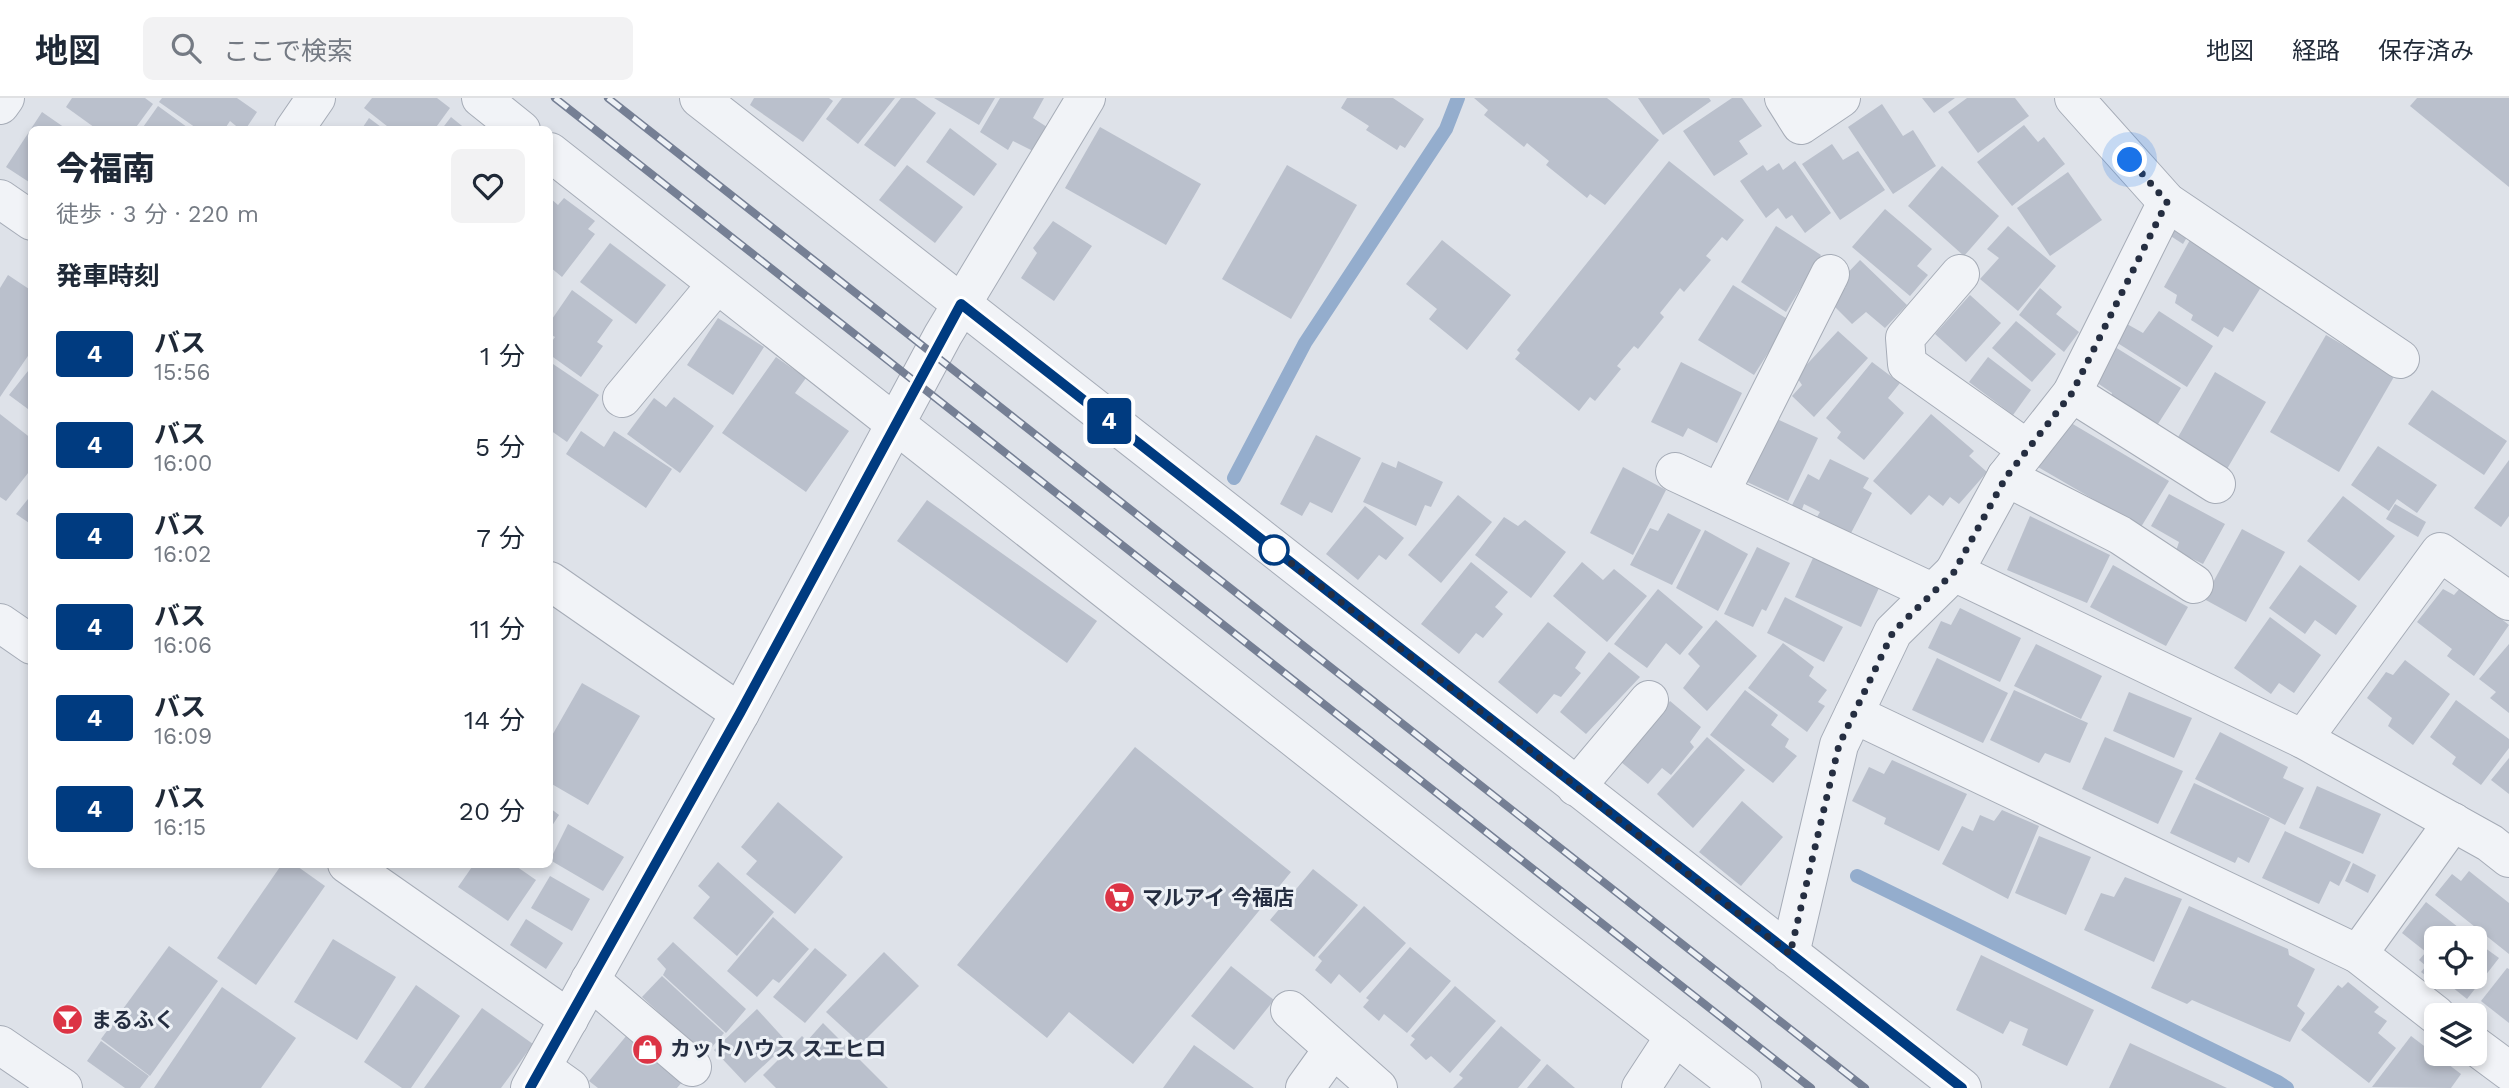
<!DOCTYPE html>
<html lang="ja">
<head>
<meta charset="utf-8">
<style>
  :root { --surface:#fff; --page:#f2f2f3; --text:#1f2937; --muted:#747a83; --line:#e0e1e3 }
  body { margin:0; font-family:"Work Sans","Noto Sans JP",sans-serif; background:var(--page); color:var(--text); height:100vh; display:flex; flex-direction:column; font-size:26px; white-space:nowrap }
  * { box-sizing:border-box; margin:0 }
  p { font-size:23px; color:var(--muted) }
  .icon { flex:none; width:38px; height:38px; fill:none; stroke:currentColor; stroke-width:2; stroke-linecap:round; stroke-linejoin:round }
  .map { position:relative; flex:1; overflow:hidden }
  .drawer { position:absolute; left:28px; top:28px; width:525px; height:742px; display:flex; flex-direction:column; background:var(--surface); border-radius:10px; box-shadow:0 4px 10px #0003 }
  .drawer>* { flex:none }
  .badge { padding:0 14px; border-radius:5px; font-size:24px; line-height:46px }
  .tools { position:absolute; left:2424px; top:828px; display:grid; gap:14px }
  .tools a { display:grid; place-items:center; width:63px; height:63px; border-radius:10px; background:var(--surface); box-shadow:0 4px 10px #0003; font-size:35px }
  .you { position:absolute; width:35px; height:35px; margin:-18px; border:5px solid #fff; border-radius:50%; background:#1a73e8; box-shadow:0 0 0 10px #1a73e833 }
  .map>.badge { position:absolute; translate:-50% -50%; box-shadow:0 0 0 4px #fff }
  h2 { padding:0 28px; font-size:26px; line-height:63px }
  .round { display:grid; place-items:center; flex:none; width:74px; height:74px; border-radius:10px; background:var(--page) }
  .head { display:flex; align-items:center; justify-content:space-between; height:119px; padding:0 28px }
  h1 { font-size:33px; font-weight:800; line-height:52px }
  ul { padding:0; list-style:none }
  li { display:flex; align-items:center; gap:21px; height:91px; padding:0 28px }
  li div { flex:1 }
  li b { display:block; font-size:26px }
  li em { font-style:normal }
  li .badge { min-width:77px; font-weight:700; text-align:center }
  header { display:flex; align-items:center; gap:42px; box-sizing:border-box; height:98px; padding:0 35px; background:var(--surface); border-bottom:2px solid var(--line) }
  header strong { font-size:33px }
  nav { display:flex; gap:38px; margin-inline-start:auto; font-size:24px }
  .search { width:490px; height:63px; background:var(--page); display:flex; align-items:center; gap:18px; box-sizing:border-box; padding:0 24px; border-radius:10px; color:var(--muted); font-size:26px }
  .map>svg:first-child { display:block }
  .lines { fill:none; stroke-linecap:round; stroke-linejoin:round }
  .stream { stroke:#94adcd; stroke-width:14 }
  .building { fill:#bac0cc }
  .minor-casing { stroke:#a6acb7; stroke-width:40 }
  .minor { stroke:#f1f3f7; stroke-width:38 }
  .rail-casing { stroke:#757f94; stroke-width:8 }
  .rail { stroke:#edf1f6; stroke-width:5; stroke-dasharray:16; stroke-linecap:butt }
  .line-casing { stroke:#fff; stroke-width:16 }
  .line { stroke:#003b80; stroke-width:10 }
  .walk { stroke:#252e41; stroke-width:7; stroke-dasharray:0 12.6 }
  .stop-dot { fill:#fff; stroke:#003b80; stroke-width:3.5 }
  .labels { text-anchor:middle; stroke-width:6; stroke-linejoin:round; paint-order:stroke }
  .poi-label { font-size:21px; font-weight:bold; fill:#252e41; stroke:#edf1f6; text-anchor:start }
</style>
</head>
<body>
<header>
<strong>地図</strong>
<div class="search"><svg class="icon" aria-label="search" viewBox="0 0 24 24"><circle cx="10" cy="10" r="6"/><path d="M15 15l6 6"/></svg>ここで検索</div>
<nav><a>地図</a><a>経路</a><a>保存済み</a></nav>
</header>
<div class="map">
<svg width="2509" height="990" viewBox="0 0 2509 990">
  <rect width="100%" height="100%" fill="#dee2e9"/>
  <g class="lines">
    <g class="stream">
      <path d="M1234,380L1305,245L1446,31L1458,0"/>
      <path d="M1857,778L2278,984L2287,990"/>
    </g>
  </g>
  <g class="building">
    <path d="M72,0H145L153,6L134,32H98L66,9Z"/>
    <path d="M162,0H237L257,14L245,32H241L230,23L224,32H199L159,4Z"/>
    <path d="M372,0H437L450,10L434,32H392L364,10Z"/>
    <path d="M754,0H829L833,3L803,44L750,7Z"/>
    <path d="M842,0H895L858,46L826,21Z"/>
    <path d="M901,0H915L936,15L895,69L864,47Z"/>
    <path d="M934,0H995L979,27Z"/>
    <path d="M1000,0H1044L1033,20L1047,29L1033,53L1013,43L1008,52L980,34Z"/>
    <path d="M1347,0H1393L1424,21L1405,50L1400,47L1397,52L1366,32L1369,28L1341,10Z"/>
    <path d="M1474,0H1607L1659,42L1605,107L1590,96L1587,100L1546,67L1549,63L1527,45L1524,49L1484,17L1488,12Z"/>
    <path d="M1638,0H1709L1711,3L1663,37Z"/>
    <path d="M1732,0H1742L1762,28L1739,43L1748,56L1714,78L1683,33Z"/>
    <path d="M1922,0H1955L1934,15Z"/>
    <path d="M1967,0H2015L2029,18L1978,55L1948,14Z"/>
    <path d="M2417,0H2509V89L2410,8Z"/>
    <path d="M1882,6L1903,38L1913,32L1936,68L1893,96L1848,29Z"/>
    <path d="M158,8L191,32H141Z"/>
    <path d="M42,14L68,32H32V86L6,69Z"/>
    <path d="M451,19L467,32H441Z"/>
    <path d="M369,20L385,32H361Z"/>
    <path d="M2024,27L2038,44L2044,39L2065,66L2012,108L1977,64Z"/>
    <path d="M1100,29L1201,86L1166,147L1065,90Z"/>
    <path d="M950,30L997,66L974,98L926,64Z"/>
    <path d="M1832,46L1843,62L1858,53L1885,92L1840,122L1802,66Z"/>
    <path d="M1669,63L1744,122L1727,143L1722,139L1706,158L1711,162L1684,194L1680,190L1660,215L1664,219L1638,251L1634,248L1617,268L1621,271L1595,303L1590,299L1579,313L1515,261L1520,255L1517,252Z"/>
    <path d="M1795,63L1831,115L1805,135L1792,117L1786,121L1778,110L1766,120L1740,83L1763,67L1767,73L1779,65L1783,72Z"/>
    <path d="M907,67L963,109L935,145L879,102Z"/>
    <path d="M1287,67L1357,107L1291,221L1222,181Z"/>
    <path d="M1942,68L1999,118L1964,158L1908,108Z"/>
    <path d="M2068,74L2102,122L2050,158L2017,110Z"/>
    <path d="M550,100L558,107L564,100L595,123L588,131L595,136L562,179L550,169Z"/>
    <path d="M1885,111L1932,151L1917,168L1928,177L1910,198L1852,149Z"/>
    <path d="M1053,123L1092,148L1054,203L1021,180L1037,155L1033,150Z"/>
    <path d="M2176,126L2190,134L2183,146L2169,137Z"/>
    <path d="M1776,128L1821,157L1786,214L1741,184Z"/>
    <path d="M2008,128L2056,168L2018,213L1980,181L1999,160L1987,151Z"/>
    <path d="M2191,140L2263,186L2233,234L2224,229L2218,239L2191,222L2193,217L2175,205L2177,197L2164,189Z"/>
    <path d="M1442,142L1511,197L1467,252L1429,221L1437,211L1406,186Z"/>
    <path d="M610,145L666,187L636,226L580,184Z"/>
    <path d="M1860,162L1907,207L1885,230L1866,214L1852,226L1831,205L1846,189L1840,183Z"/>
    <path d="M8,177L32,193V252L0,299V190Z"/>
    <path d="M1733,187L1789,222L1754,277L1698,242Z"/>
    <path d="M2040,190L2062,209L2056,216L2079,234L2064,254L2019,217Z"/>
    <path d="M572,192L613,222L597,244L603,248L581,279L550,257V246L555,239L550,236V224Z"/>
    <path d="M1970,197L2001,225L1966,264L1935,236Z"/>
    <path d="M2159,213L2213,248L2187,289L2116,244L2127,226L2143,235Z"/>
    <path d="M718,220L764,249L733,297L687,267Z"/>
    <path d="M2016,223L2056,256L2032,284L1992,250Z"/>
    <path d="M1838,233L1868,260L1814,319L1792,298L1802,287L1796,278Z"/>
    <path d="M2326,237L2395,277L2339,374L2270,334Z"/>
    <path d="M2115,249L2181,290L2156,329L2110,302L2112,295L2096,284Z"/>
    <path d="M776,259L806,280L795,295L849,333L806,394L722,335Z"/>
    <path d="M1988,259L2031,292L2013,317L1969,284Z"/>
    <path d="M550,264L599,297L567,344L550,332Z"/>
    <path d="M1681,264L1742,295L1717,345L1688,330L1683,339L1651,324Z"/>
    <path d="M1872,264L1900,285L1888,300L1904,315L1864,362L1837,340L1841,334L1826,320Z"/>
    <path d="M32,268V314L9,297Z"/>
    <path d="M2215,274L2266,304L2227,371L2177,341Z"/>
    <path d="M2432,292L2507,343L2484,377L2408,326Z"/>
    <path d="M674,299L714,328L680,375L627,336L654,300L666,309Z"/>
    <path d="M0,316L32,341V370L6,403L0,399Z"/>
    <path d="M1931,316L1974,353L1969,358L1987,374L1959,406L1950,399L1943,408L1929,397L1911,417L1873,383Z"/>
    <path d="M1775,320L1818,340L1788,403L1745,383Z"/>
    <path d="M2066,322L2169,383L2141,429L2038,369Z"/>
    <path d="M581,333L604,349L614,333L672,371L646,410L566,356Z"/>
    <path d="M1316,337L1361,360L1332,415L1310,404L1302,418L1280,406Z"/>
    <path d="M2378,348L2437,387L2417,415L2397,401L2389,413L2351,387Z"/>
    <path d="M1830,361L1869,380L1863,390L1872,395L1851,435L1817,419L1820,414L1804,406L1801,414L1791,409L1808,376L1819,382Z"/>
    <path d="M2509,362V418L2501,429L2474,410Z"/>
    <path d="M1398,363L1443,384L1431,409L1425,407L1416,428L1363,404L1382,364L1396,370Z"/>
    <path d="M1623,369L1666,392L1633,457L1590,435Z"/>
    <path d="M32,396V427L16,416Z"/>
    <path d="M2169,396L2225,426L2203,466L2176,453L2179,444L2151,428Z"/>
    <path d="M1458,397L1492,424L1441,485L1408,457Z"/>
    <path d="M2343,398L2395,438L2359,483L2307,443Z"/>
    <path d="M927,402L1097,523L1067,565L897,443Z"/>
    <path d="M2395,406L2426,424L2418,439L2386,421Z"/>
    <path d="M1365,408L1404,440L1386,462L1379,457L1358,482L1326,456Z"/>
    <path d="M1668,415L1701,432L1672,487L1630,467L1650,430L1658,433Z"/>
    <path d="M2030,418L2110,457L2087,505L2007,472Z"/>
    <path d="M1504,419L1518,428L1525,422L1566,454L1531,500L1475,457Z"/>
    <path d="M2242,431L2285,454L2246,524L2204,501Z"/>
    <path d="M1705,432L1748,456L1718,513L1676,490Z"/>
    <path d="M1757,449L1790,465L1766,513L1762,511L1753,529L1724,516Z"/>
    <path d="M1813,460L1879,490L1861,529L1795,499Z"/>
    <path d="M1471,464L1508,494L1495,509L1503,516L1483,540L1476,535L1459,556L1421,526Z"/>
    <path d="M1582,464L1603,482L1614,471L1647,498L1607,544L1553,498Z"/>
    <path d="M2113,467L2188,509L2166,548L2090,509Z"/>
    <path d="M2300,467L2357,508L2336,537L2315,522L2305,536L2269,510Z"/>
    <path d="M2461,489L2509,527L2474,578L2447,558L2452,551L2417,524L2443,491L2454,497Z"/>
    <path d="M1658,491L1703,529L1680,557L1666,545L1647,570L1614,546Z"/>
    <path d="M1785,499L1843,529L1824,564L1767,535Z"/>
    <path d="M1960,510L2021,540L2000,584L1928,550L1941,523L1951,527Z"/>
    <path d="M2270,519L2321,557L2294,595L2279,585L2271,596L2234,570Z"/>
    <path d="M1716,522L1757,558L1707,613L1683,590L1700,568L1688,556Z"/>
    <path d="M1548,524L1586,554L1575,570L1581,575L1561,599L1554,596L1537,616L1498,584Z"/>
    <path d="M1783,545L1814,569L1809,578L1827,592L1818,604L1825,608L1807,634L1748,590Z"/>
    <path d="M2036,546L2102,578L2081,621L2014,588Z"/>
    <path d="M2509,546V615L2490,600L2496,594L2479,581Z"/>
    <path d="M1609,554L1640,579L1586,636L1560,614Z"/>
    <path d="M1937,560L2008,595L1983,645L1912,612Z"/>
    <path d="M2405,562L2450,596L2413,647L2388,628L2392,620L2367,600L2386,574L2393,577Z"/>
    <path d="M582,585L640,618L588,707L550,685V641Z"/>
    <path d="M1745,592L1778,617L1771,627L1789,641L1785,649L1797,658L1773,685L1710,637Z"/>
    <path d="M2014,592L2088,625L2070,665L2045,655L2039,665L1990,642Z"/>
    <path d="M2129,594L2192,620L2174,660L2113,633Z"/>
    <path d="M2456,602L2509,641V650L2481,687L2452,666L2456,659L2430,639Z"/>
    <path d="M1670,603L1701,629L1690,644L1694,649L1671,677L1662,670L1648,686L1621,664Z"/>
    <path d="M2220,634L2288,669L2283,680L2304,690L2285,727L2195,681Z"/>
    <path d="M1707,639L1745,672L1693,730L1657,696Z"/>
    <path d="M2105,639L2183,673L2158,726L2082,691Z"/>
    <path d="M1135,649L1291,774L1133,966L1069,914L1047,940L957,867Z"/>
    <path d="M2509,660V696L2491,682Z"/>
    <path d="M1892,662L1967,696L1939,753L1884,726L1886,720L1852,703L1869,669L1884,676Z"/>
    <path d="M2194,685L2270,720L2249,765L2238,759L2235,765L2170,735Z"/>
    <path d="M2317,688L2381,716L2363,756L2299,730Z"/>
    <path d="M1742,703L1783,739L1741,788L1699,754Z"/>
    <path d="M778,704L843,759L795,816L746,776L757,763L741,749Z"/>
    <path d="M550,710L559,717L550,731Z"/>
    <path d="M2002,712L2039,728L2008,801L1942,766L1962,728L1973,733L1980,717L1994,723Z"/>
    <path d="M568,726L624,759L603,793L550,762Z"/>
    <path d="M2285,733L2351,764L2339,788L2330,783L2319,806L2262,780Z"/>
    <path d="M2039,738L2091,759L2066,817L2015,795Z"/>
    <path d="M718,764L774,814L737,858L693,820L710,799L698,788Z"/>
    <path d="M2353,765L2376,777L2368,795L2345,783Z"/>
    <path d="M282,766H294L325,788L256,887L217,860Z"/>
    <path d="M474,766H513L536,782L508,823L458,789Z"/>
    <path d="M1313,771L1358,807L1314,859L1270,822Z"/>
    <path d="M2469,773L2509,805V856L2435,797L2452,776L2461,783Z"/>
    <path d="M550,778L590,801L572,833L531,810Z"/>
    <path d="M2125,779L2182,801L2154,864L2084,832L2101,795L2114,799Z"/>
    <path d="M2426,804L2472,840H2436V878H2474V842L2499,860L2467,901L2447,885L2442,890L2421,874L2426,868L2419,862L2426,854L2402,835Z"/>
    <path d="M1364,808L1406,845L1360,895L1339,876L1331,886L1315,872L1322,863L1318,859Z"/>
    <path d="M2189,808L2288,851L2289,857L2315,871L2297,908L2305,915L2290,944L2192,902L2187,906L2151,890Z"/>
    <path d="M773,819L809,851L779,885L773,881L757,899L727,873Z"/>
    <path d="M526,821L563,845L546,871L510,847Z"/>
    <path d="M333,841L396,879L357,942L294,904Z"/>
    <path d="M673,844L746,911L726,935L663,877L666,871L657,861Z"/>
    <path d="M169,848L218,883L150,978L101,941Z"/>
    <path d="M1410,849L1451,883L1407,935L1384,916L1379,923L1363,909L1369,902L1366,900Z"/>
    <path d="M815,850L847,877L805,925L773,899Z"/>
    <path d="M884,854L919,888L861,946L826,914Z"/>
    <path d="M1981,857L2094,912L2067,968L2022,947L2028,931L2010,923L2003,936L1956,912Z"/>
    <path d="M1231,868L1274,902L1234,952L1191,918Z"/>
    <path d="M2507,870L2509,871V925L2481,903Z"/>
    <path d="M662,878L724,935L705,957L642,899Z"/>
    <path d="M2348,884L2379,909L2374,914L2387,923L2378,935L2396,950L2369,985L2301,932L2338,887L2342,890Z"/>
    <path d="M416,887L460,918L411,990H402L364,964Z"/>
    <path d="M1455,888L1496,923L1450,975L1431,958L1426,962L1410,947L1415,941L1411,938Z"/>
    <path d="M222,889L296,940L261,990H154Z"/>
    <path d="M482,910L533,946L501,990H424Z"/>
    <path d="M757,911L788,945L745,985L714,952Z"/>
    <path d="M823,925L888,990H776L763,977L802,938L807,943Z"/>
    <path d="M1501,928L1541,962L1518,990H1453L1463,980L1459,977Z"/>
    <path d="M627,937L683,983L677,990H598L589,983Z"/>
    <path d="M2411,938L2461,976L2451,990L2372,989Z"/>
    <path d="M101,943L149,978L140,990H125L87,963Z"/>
    <path d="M2130,945L2227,990H2109Z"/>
    <path d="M1194,947L1254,990H1163Z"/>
    <path d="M1547,966L1575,990H1527Z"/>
  </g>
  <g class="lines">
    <defs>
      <g id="minor">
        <path d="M481,0L521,32"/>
        <path d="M699,0L1962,990"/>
        <path d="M1784,0L1801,27L1841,0"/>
        <path d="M2074,0L2167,104L2400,261"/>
        <path d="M0,7L5,0"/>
        <path d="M294,32L316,0"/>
        <path d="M550,54L1533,828L1742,990"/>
        <path d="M0,101L32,123"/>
        <path d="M1960,176L1905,240L1907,266L2027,351"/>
        <path d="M2072,295L2216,386"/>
        <path d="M622,300L717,186"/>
        <path d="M1675,374L1932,494"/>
        <path d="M2006,379L2120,437L2194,486"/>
        <path d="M1720,395L1830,176"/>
        <path d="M1954,474L2006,379L2072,295L2167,104"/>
        <path d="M550,483L740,615"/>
        <path d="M0,525L32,547"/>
        <path d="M1854,616L2358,856L2436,917"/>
        <path d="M2303,641L2440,454L2509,503"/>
        <path d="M1576,689L1649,602"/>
        <path d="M347,766L569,921"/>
        <path d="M1790,856L1839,647L1893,534L1954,474L2303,641L2490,745L2509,760"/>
        <path d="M2358,856L2453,724"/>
        <path d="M590,882L692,969"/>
        <path d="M1290,912L1378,990"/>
        <path d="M0,947L63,990"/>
        <path d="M2474,947L2509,973"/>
        <path d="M542,970L570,990"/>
        <path d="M530,990L740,615L943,237L1086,0"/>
        <path d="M1305,990L1333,951"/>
        <path d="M1641,990L1675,938"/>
      </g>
    </defs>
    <use href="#minor" class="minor-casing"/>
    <use href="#minor" class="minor"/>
    <defs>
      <g id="rail">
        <path d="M555,0L1811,990"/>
        <path d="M608,0L1865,990"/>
      </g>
    </defs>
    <use href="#rail" class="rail-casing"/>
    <use href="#rail" class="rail"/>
  </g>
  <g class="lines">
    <defs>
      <path id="line" d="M530,990L740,615L961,206L1962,990"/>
    </defs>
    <use href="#line" class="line-casing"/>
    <use href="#line" class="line"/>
    <path class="walk" d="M1274,452L1268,447L1790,856L1839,647L1893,534L1954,474L2006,379L2072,295L2167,104L2130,62"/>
  </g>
  <defs>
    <symbol id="supermarket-disc" viewBox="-11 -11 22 22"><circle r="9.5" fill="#dc3445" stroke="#edf1f6"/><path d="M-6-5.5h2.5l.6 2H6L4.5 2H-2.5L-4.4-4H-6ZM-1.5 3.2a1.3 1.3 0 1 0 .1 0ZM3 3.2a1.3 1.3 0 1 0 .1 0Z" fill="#fff"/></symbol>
    <symbol id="bar-disc" viewBox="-11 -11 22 22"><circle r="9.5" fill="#dc3445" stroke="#edf1f6"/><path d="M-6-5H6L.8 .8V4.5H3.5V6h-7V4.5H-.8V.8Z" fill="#fff"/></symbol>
    <symbol id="shop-disc" viewBox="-11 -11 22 22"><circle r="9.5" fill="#dc3445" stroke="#edf1f6"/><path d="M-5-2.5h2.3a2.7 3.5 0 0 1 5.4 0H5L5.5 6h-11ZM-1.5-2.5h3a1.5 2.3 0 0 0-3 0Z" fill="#fff"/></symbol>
  </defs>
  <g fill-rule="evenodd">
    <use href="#supermarket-disc" x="1102" y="782" width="35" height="35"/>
    <use href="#bar-disc" x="50" y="904" width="35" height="35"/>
    <use href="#shop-disc" x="630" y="934" width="35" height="35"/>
  </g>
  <circle class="stop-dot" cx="1274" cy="452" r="14"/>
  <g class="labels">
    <g class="poi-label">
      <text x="1142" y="807">マルアイ 今福店</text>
      <text x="91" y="929">まるふく</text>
      <text x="670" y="958">カットハウス スエヒロ</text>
    </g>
  </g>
</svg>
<div class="tools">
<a><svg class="icon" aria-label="locate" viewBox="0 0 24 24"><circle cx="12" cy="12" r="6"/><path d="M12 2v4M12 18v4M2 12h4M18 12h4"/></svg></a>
<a><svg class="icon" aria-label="layers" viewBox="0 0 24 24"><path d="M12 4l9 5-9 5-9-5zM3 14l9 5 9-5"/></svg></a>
</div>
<div class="you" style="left:2130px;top:62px"></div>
<b class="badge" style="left:1109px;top:323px;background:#003b80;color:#fff">4</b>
<section class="drawer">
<div class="head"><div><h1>今福南</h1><p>徒歩 · 3 分 · 220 m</p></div><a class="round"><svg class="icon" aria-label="heart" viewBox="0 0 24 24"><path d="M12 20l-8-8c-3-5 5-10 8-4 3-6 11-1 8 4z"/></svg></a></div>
<h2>発車時刻</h2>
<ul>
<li><span class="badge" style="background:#003b80;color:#fff">4</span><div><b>バス</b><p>15:56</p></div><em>1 分</em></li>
<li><span class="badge" style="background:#003b80;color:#fff">4</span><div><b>バス</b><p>16:00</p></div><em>5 分</em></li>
<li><span class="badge" style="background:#003b80;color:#fff">4</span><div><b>バス</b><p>16:02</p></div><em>7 分</em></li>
<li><span class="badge" style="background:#003b80;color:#fff">4</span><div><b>バス</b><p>16:06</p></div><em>11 分</em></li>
<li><span class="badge" style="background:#003b80;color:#fff">4</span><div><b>バス</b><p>16:09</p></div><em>14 分</em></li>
<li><span class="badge" style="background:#003b80;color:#fff">4</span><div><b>バス</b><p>16:15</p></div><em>20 分</em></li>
</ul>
</section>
</div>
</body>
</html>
